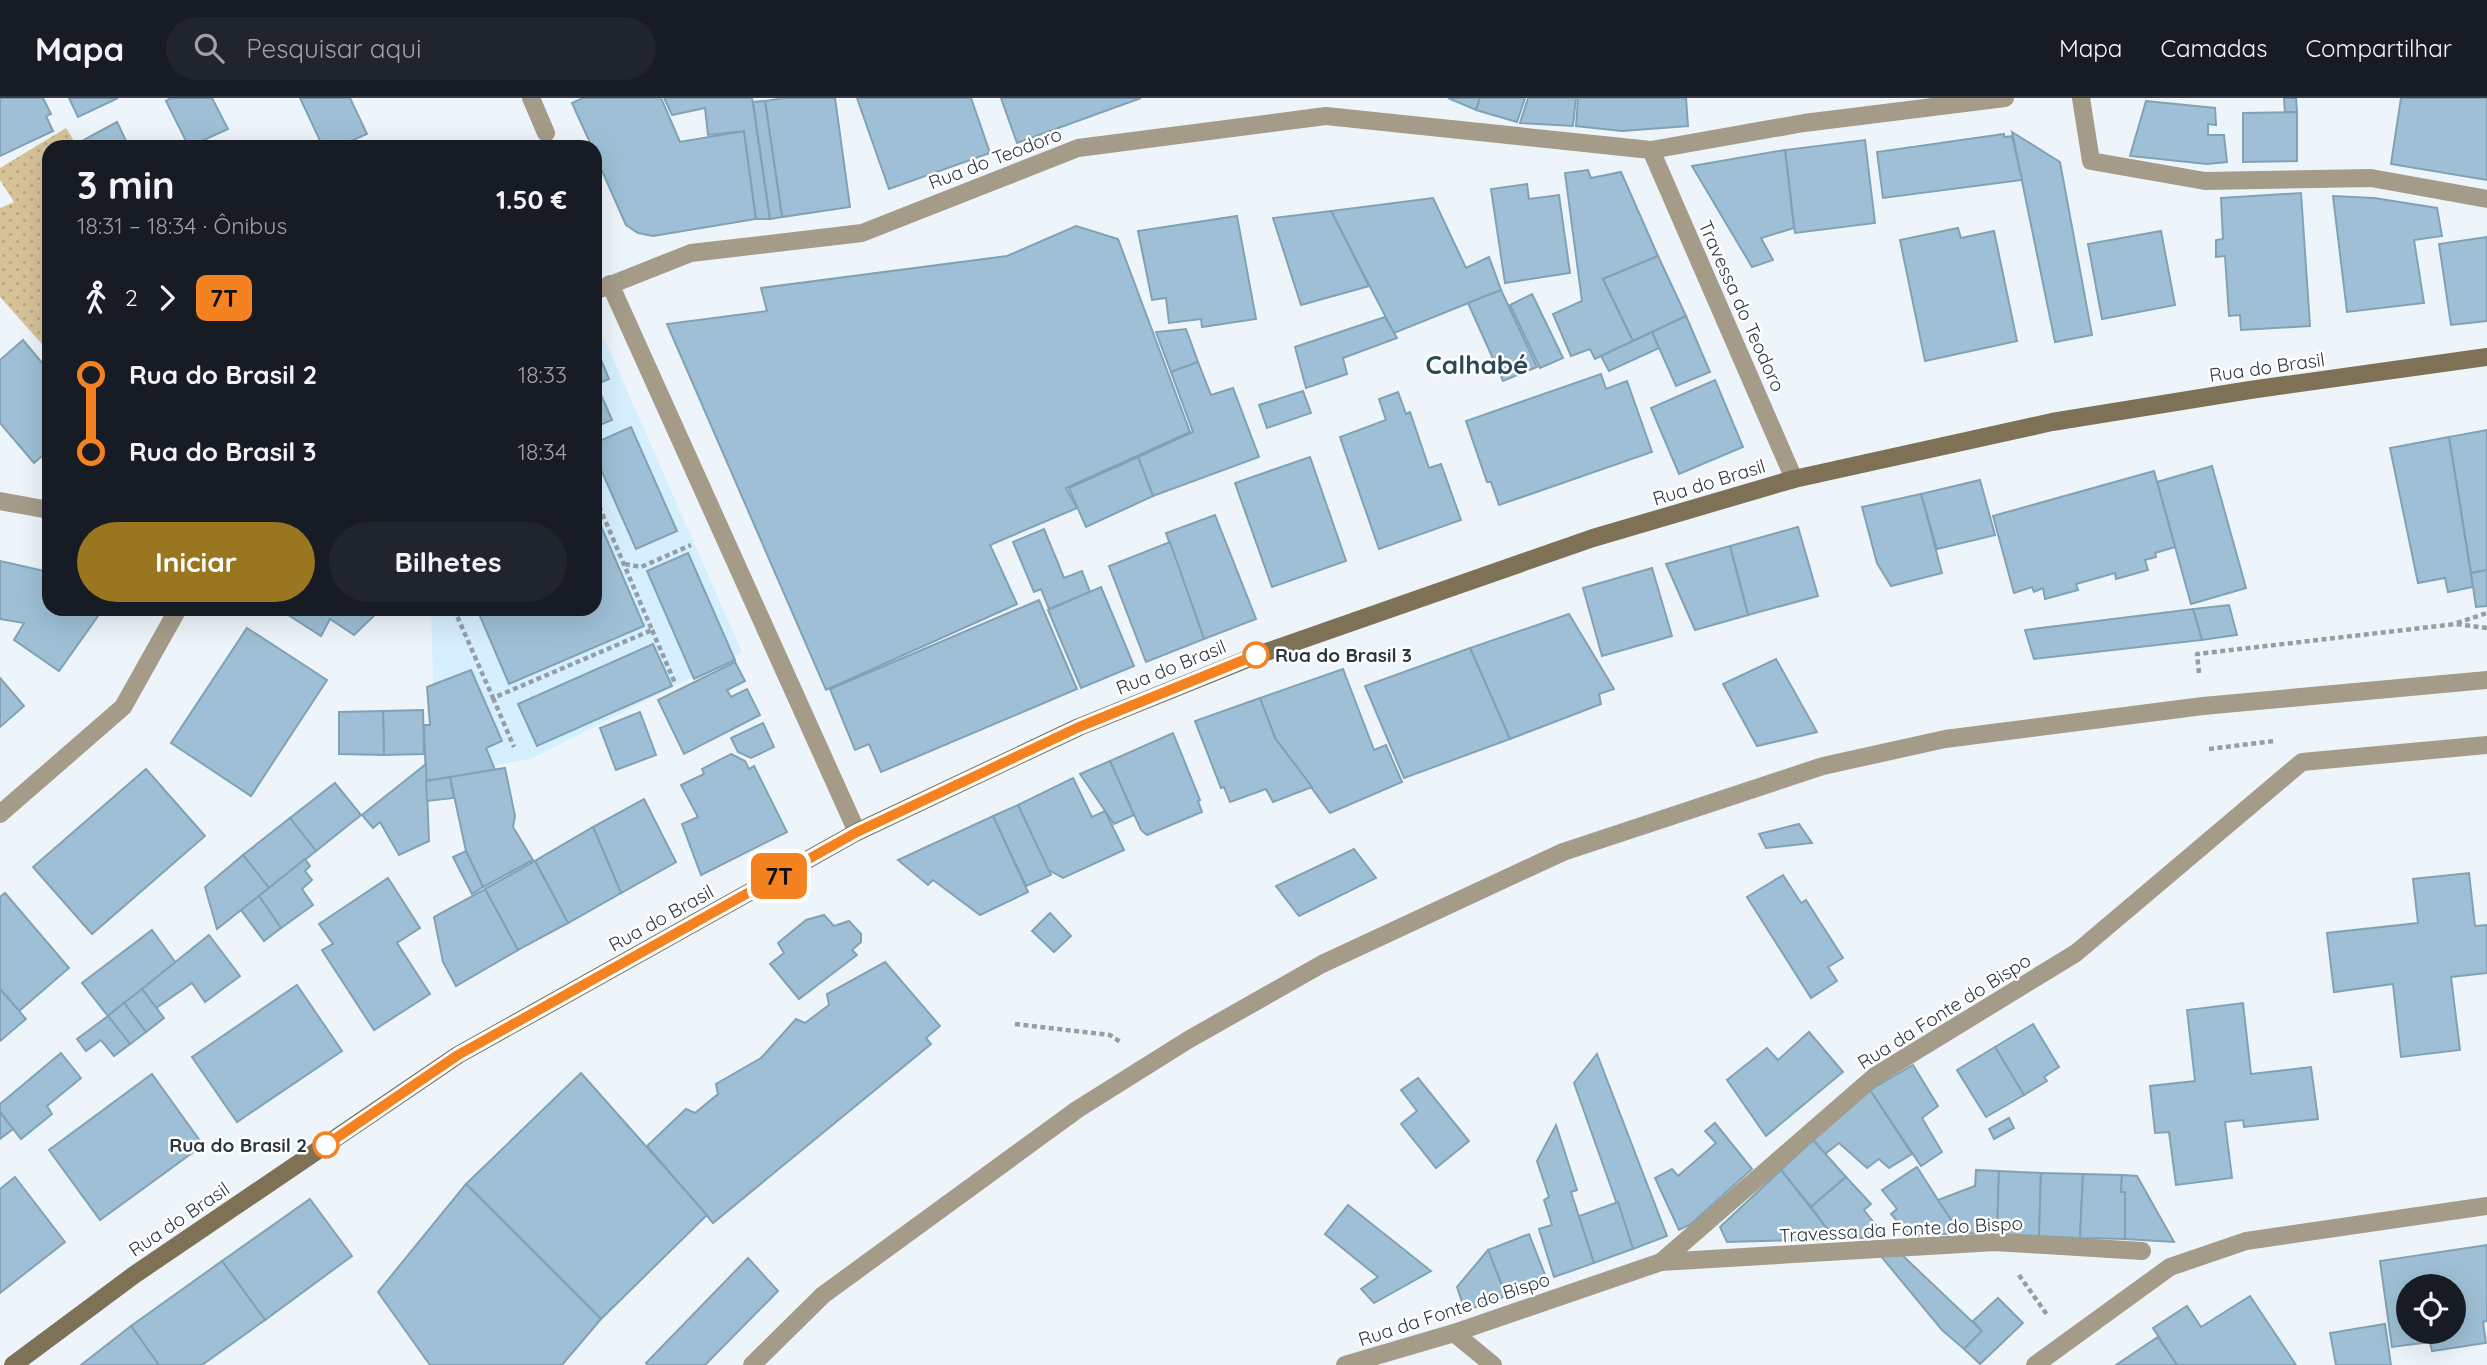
<!DOCTYPE html>
<html lang="pt">
<head>
<meta charset="utf-8">
<style>
  :root { --surface:#171b24; --page:#20242c; --text:#f1f3f6; --muted:#9ea1a6; --line:#363941; --accent:#9a7620 }
  body { margin:0; font-family:Quicksand,sans-serif; background:var(--page); color:var(--text); height:100vh; display:flex; flex-direction:column; font-size:26px; white-space:nowrap }
  * { box-sizing:border-box; margin:0 }
  p { font-size:23px; color:var(--muted) }
  .icon { flex:none; width:38px; height:38px; fill:none; stroke:currentColor; stroke-width:2; stroke-linecap:round; stroke-linejoin:round }
  .map { position:relative; flex:1; overflow:hidden }
  .panel { position:absolute; left:42px; top:42px; width:560px; height:476px; display:flex; flex-direction:column; background:var(--surface); border-radius:21px; box-shadow:0 7px 28px #0002 }
  .panel>* { flex:none }
  .badge { padding:0 14px; border-radius:10px; font-size:24px; line-height:46px }
  .controls { position:absolute; left:2396px; top:1176px; display:grid; gap:14px }
  .controls a { display:grid; place-items:center; width:70px; height:70px; border-radius:50%; background:var(--surface); box-shadow:0 7px 28px #0002; font-size:35px }
  .map>.badge { position:absolute; translate:-50% -50%; box-shadow:0 0 0 4px #fff }
  .legs { display:flex; align-items:center; gap:10px; height:77px; padding:0 35px; font-size:23px }
  .legs p { margin-inline-start:auto }
  .headline { display:flex; align-items:center; justify-content:space-between; height:119px; padding:0 35px }
  h1 { font-size:38px; font-weight:800; line-height:52px }
  .action { display:flex; gap:14px; margin-top:auto; padding:14px 35px }
  .action a { flex:1; height:80px; border-radius:42px; background:var(--accent); color:#fff; font-size:28px; font-weight:800; line-height:80px; text-align:center }
  .action a+a { background:var(--page); color:var(--text) }
  ul { padding:0 35px; list-style:none }
  li { display:flex; align-items:center; gap:24px; height:77px; font-size:26px }
  li i { display:grid; place-items:center; width:10px; height:100%; margin:0 9px; background:currentColor }
  li i::after { content:''; width:18px; height:18px; margin:-9px; border:5px solid; border-radius:50%; background:var(--surface) }
  li p { margin-inline-start:auto }
  li:first-child i { background:linear-gradient(#0000 50%,currentColor 0) }
  li:last-child i { background:linear-gradient(currentColor 50%,#0000 0) }
  header { display:flex; align-items:center; gap:42px; box-sizing:border-box; height:98px; padding:0 35px; background:var(--surface); border-bottom:2px solid var(--line) }
  header strong { font-size:33px }
  nav { display:flex; gap:38px; margin-inline-start:auto; font-size:24px }
  .search { width:490px; height:63px; background:var(--page); display:flex; align-items:center; gap:18px; box-sizing:border-box; padding:0 24px; border-radius:38px; color:var(--muted); font-size:26px }
  .map>svg:first-child { display:block }
  .built { fill:#d6efff }
  .garden { fill:url(#garden-dots) }
  .building { fill:#9ebfd5; stroke:#81a2b6; stroke-width:2; fill-rule:evenodd }
  .lines { fill:none; stroke-linecap:round; stroke-linejoin:round }
  .path { stroke:#959ea5; stroke-width:4.5; stroke-dasharray:5 3.5; stroke-linecap:butt }
  .service { stroke:#a59b89; stroke-width:18 }
  .minor { stroke:#a59b89; stroke-width:18 }
  .secondary { stroke:#7e7156; stroke-width:18 }
  .line-1-casing { stroke:#fff; stroke-width:16 }
  .line-1 { stroke:#f58220; stroke-width:10 }
  .stop-1-dot { fill:#fff; stroke:#f58220; stroke-width:3.5 }
  .labels { text-anchor:middle; stroke-width:5; stroke-linejoin:round; paint-order:stroke }
  .street-label { font-size:19px; fill:#2a3740; stroke:#fff }
  .stop-label { font-size:19px; font-weight:bold; fill:#2a3740; stroke:#fff; text-anchor:start }
  .district-label { font-size:26px; font-weight:bold; fill:#2b495b; stroke:#fff }
</style>
</head>
<body>
<header>
<strong>Mapa</strong>
<div class="search"><svg class="icon" aria-label="search" viewBox="0 0 24 24"><circle cx="10" cy="10" r="6"/><path d="M15 15l6 6"/></svg>Pesquisar aqui</div>
<nav><a>Mapa</a><a>Camadas</a><a>Compartilhar</a></nav>
</header>
<div class="map">
<svg width="2487" height="1267" viewBox="0 0 2487 1267">
  <defs>
    <pattern id="garden-dots" width="8" height="8" patternUnits="userSpaceOnUse" patternTransform="scale(1.75)"><rect width="8" height="8" fill="#d7c298"/><path d="M2 2h.1M6 6h.1" fill="none" stroke="#b9a784" stroke-width="1.8" stroke-linecap="round"/></pattern>
  </defs>
  <rect width="100%" height="100%" fill="#eef5fa"/>
  <path class="built" d="M595,237L605,242L742,554L533,660L436,679L431,511H595Z"/>
  <path class="garden" d="M66,30L78,49H49V254L0,199V110L14,104L0,82V70Z"/>
  <g class="building">
    <path d="M0,0H43L51,16L46,18L53,33L0,58Z"/>
    <path d="M69,0H118L78,19Z"/>
    <path d="M171,0H212L228,31L189,49L166,3Z"/>
    <path d="M300,0H350L367,36L344,46L346,49H323Z"/>
    <path d="M583,0H661L680,44L744,33L756,121L653,138L638,135L626,127L595,57V49H592L572,5Z"/>
    <path d="M664,0H752L770,121H756L744,33L708,37L705,10L672,17Z"/>
    <path d="M784,0H835L850,109L782,119L765,3Z"/>
    <path d="M857,0H971L990,55L889,91Z"/>
    <path d="M1001,0H1141L1017,45Z"/>
    <path d="M1448,0H1480L1476,12Z"/>
    <path d="M1480,0H1525L1517,24L1476,12Z"/>
    <path d="M1528,0H1576L1573,28L1520,25Z"/>
    <path d="M1578,0H1686L1688,28L1622,33L1576,28Z"/>
    <path d="M2284,0H2296L2297,14H2285Z"/>
    <path d="M2401,0H2487V82L2391,66Z"/>
    <path d="M765,3L782,119L770,121L753,4Z"/>
    <path d="M2146,3L2215,10L2216,27L2208,26V37H2224L2227,64L2207,66L2130,58Z"/>
    <path d="M2297,14V63L2243,64V15Z"/>
    <path d="M117,24L129,49H85L82,43Z"/>
    <path d="M2012,34L2060,64L2092,237L2055,244Z"/>
    <path d="M2004,36V39L2012,38L2022,82L1883,100L1877,54Z"/>
    <path d="M1865,42L1875,125L1795,135L1785,52Z"/>
    <path d="M1785,52L1794,130L1761,140L1773,162L1752,169L1692,68Z"/>
    <path d="M1588,72L1591,80L1621,74L1658,158L1603,181L1633,243L1595,261L1590,251L1571,258L1553,216L1582,203L1565,75Z"/>
    <path d="M1527,86L1529,101L1559,97L1570,175L1505,185L1491,91Z"/>
    <path d="M2301,95L2310,228L2241,232L2240,217L2229,218L2225,158L2216,159V142L2223,141L2221,100Z"/>
    <path d="M2333,98L2374,100L2437,110L2442,138L2414,142L2424,205L2347,214Z"/>
    <path d="M1433,100L1466,170L1489,159L1501,192L1394,235L1331,113Z"/>
    <path d="M1331,113L1369,188L1301,207L1273,120Z"/>
    <path d="M1237,118L1256,221L1202,229L1201,221L1169,225L1166,200L1152,202L1138,133Z"/>
    <path d="M1076,128L1118,141L1190,334L1066,390L1077,410L990,447L1017,506L826,592L667,226L767,213L761,190L1007,158Z"/>
    <path d="M1958,130L1961,140L1994,133L2017,243L1925,263L1900,142Z"/>
    <path d="M2161,133L2175,207L2102,221L2088,146Z"/>
    <path d="M2487,139V223L2451,227L2439,146Z"/>
    <path d="M1658,158L1686,218L1633,243L1603,181Z"/>
    <path d="M1501,192L1537,269L1503,283L1468,205Z"/>
    <path d="M1532,196L1563,260L1540,270L1510,207Z"/>
    <path d="M1686,218L1710,274L1676,288L1652,234Z"/>
    <path d="M1385,219L1397,240L1343,260L1347,276L1306,290L1295,249Z"/>
    <path d="M1186,231L1198,264L1171,274L1156,234Z"/>
    <path d="M1652,234L1659,250L1609,273L1601,258Z"/>
    <path d="M23,242L49,273V352L34,365L0,325V262Z"/>
    <path d="M595,247L609,281L595,287Z"/>
    <path d="M1198,264L1211,297L1233,290L1259,359L1153,398L1138,359L1193,334L1171,274Z"/>
    <path d="M1601,276L1606,291L1627,283L1652,354L1499,407L1491,384H1487L1466,323Z"/>
    <path d="M1715,282L1743,349L1679,376L1651,310Z"/>
    <path d="M1303,293L1311,315L1267,330L1259,307Z"/>
    <path d="M1398,294L1406,316L1410,314L1429,370L1441,366L1461,422L1379,451L1340,339L1386,322L1379,301Z"/>
    <path d="M602,299L612,322L595,329V302Z"/>
    <path d="M631,329L677,433L636,451L595,358V345Z"/>
    <path d="M2487,332V472L2471,475L2449,339Z"/>
    <path d="M2449,339L2473,489L2448,494L2445,480L2418,485L2390,350Z"/>
    <path d="M1138,359L1153,398L1086,429L1069,390Z"/>
    <path d="M1310,359L1346,463L1272,489L1235,385Z"/>
    <path d="M2212,368L2246,490L2191,506L2157,384Z"/>
    <path d="M2154,373L2175,449L2155,455L2156,459L2145,462L2148,472L2116,481L2115,475L2076,486L2078,492L2045,501L2043,490L2034,494L2032,489L2014,495L1993,418Z"/>
    <path d="M1980,382L1995,437L1937,451L1921,396Z"/>
    <path d="M1921,396L1942,475L1891,488L1877,465L1862,409Z"/>
    <path d="M1215,417L1256,521L1204,541L1166,435Z"/>
    <path d="M598,421L644,528L509,586L477,511H595V422Z"/>
    <path d="M1798,429L1818,498L1748,517L1730,448Z"/>
    <path d="M1044,431L1064,480L1082,473L1090,494L1049,511L1041,491L1034,494L1013,444Z"/>
    <path d="M1170,444L1204,541L1146,564L1109,468Z"/>
    <path d="M1730,448L1748,517L1695,532L1666,466Z"/>
    <path d="M688,455L735,562L694,581L647,473Z"/>
    <path d="M0,463L49,474V511H103L59,573L14,542L24,525L0,521Z"/>
    <path d="M1652,470L1672,538L1602,558L1583,490Z"/>
    <path d="M2487,472V508L2476,509L2471,475Z"/>
    <path d="M1101,489L1134,568L1081,590L1048,512Z"/>
    <path d="M1039,502L1077,591L881,674L869,646L855,652L830,591Z"/>
    <path d="M2229,507L2237,537L2202,542L2193,511Z"/>
    <path d="M279,511H381L354,537L330,521L321,538Z"/>
    <path d="M2193,511L2202,542L2034,561L2025,532Z"/>
    <path d="M1569,516L1614,591L1599,596L1601,606L1510,641L1470,550Z"/>
    <path d="M247,530L327,582L251,698L171,645Z"/>
    <path d="M653,546L672,588L537,648L518,606Z"/>
    <path d="M1470,550L1510,641L1404,680L1365,588Z"/>
    <path d="M1776,561L1817,634L1757,648L1723,586Z"/>
    <path d="M735,564L745,583L727,592L731,599L747,591L760,617L684,656L658,602Z"/>
    <path d="M1343,571L1374,652L1386,647L1402,684L1330,715L1275,640L1260,600Z"/>
    <path d="M471,572L502,643L486,650L495,672L426,683L424,627H430L427,589Z"/>
    <path d="M0,580L24,608L0,629Z"/>
    <path d="M1260,600L1275,640L1312,689L1273,704L1266,691L1230,704L1224,689L1221,690L1195,623Z"/>
    <path d="M423,612L424,656L384,657L383,613Z"/>
    <path d="M383,613L384,657L339,656V614Z"/>
    <path d="M640,614L656,657L616,672L600,630Z"/>
    <path d="M763,625L774,649L751,660L738,654L731,640Z"/>
    <path d="M1173,635L1200,702L1198,703L1202,714L1147,737L1141,732L1110,663Z"/>
    <path d="M731,656L745,663L749,671L754,668L787,734L701,777L682,726L698,719L681,687L704,676L702,671Z"/>
    <path d="M1110,663L1134,717L1114,726L1080,676Z"/>
    <path d="M426,666L429,743L399,757L380,724L373,730L362,717Z"/>
    <path d="M505,670L515,718L513,729L533,762L483,789L466,753L450,679Z"/>
    <path d="M146,671L205,738L92,836L33,769Z"/>
    <path d="M450,679L454,700L427,703L426,683Z"/>
    <path d="M1073,680L1092,719L1105,713L1124,752L1063,780L1047,771L1018,707Z"/>
    <path d="M335,685L361,717L316,753L290,720Z"/>
    <path d="M644,701L676,764L621,795L593,729Z"/>
    <path d="M1018,707L1051,777L1026,788L993,718Z"/>
    <path d="M993,718L1028,794L980,817L933,782L928,787L898,762Z"/>
    <path d="M290,720L316,753L269,790L243,757Z"/>
    <path d="M1799,726L1812,745L1766,750L1759,736Z"/>
    <path d="M593,729L621,795L568,825L535,763Z"/>
    <path d="M1354,751L1376,780L1299,818L1276,788Z"/>
    <path d="M466,753L483,789L472,796L453,759Z"/>
    <path d="M243,757L269,790L217,831L205,789Z"/>
    <path d="M305,761L310,768L305,773L312,782L302,791L313,807L281,830L259,798Z"/>
    <path d="M535,763L568,825L518,852L485,791Z"/>
    <path d="M2469,775L2475,828L2487,827V875L2451,879L2460,952L2401,959L2393,886L2334,894L2327,835L2418,825L2413,781Z"/>
    <path d="M1783,777L1801,805L1806,802L1843,860L1828,869L1837,883L1811,900L1747,799Z"/>
    <path d="M388,780L420,830L397,845L430,896L374,932L322,852L333,846L319,826Z"/>
    <path d="M485,791L518,852L456,888L443,864L434,819Z"/>
    <path d="M5,795L69,870L19,913L0,891V799Z"/>
    <path d="M259,798L281,830L264,843L241,812Z"/>
    <path d="M1050,815L1071,838L1054,854L1032,833Z"/>
    <path d="M824,817L834,828L849,823L861,836V844L852,852L857,857L799,901L770,866L784,855L778,845L806,822Z"/>
    <path d="M152,832L176,865L108,918L82,885Z"/>
    <path d="M209,837L240,878L205,904L192,885L156,910L142,891Z"/>
    <path d="M885,864L940,928L926,940L931,946L713,1125L647,1048L686,1011L695,1015L718,996L716,986L761,960L796,921L805,925L829,907L827,896Z"/>
    <path d="M297,887L342,953L237,1024L192,959Z"/>
    <path d="M0,891L26,921L0,943Z"/>
    <path d="M142,891L164,920L146,934L124,905Z"/>
    <path d="M124,905L146,934L130,946L108,918Z"/>
    <path d="M2243,905L2251,976L2311,969L2318,1021L2244,1029L2243,1022L2225,1024L2232,1080L2176,1087L2169,1034L2155,1035L2150,988L2195,983L2187,912Z"/>
    <path d="M108,918L130,946L114,958L101,942L86,953L77,941Z"/>
    <path d="M2033,926L2059,969L2044,979L2047,983L2024,997L1995,949Z"/>
    <path d="M1809,934L1843,974L1766,1038L1727,982L1767,950L1778,962Z"/>
    <path d="M1995,949L2024,997L1986,1019L1957,972Z"/>
    <path d="M61,955L81,980L47,1008L52,1016L21,1041L0,1014V1006Z"/>
    <path d="M1597,956L1667,1138L1633,1151L1574,985Z"/>
    <path d="M1913,967L1938,1008L1922,1020L1942,1054L1921,1068L1870,992Z"/>
    <path d="M581,975L707,1117L601,1221L466,1086Z"/>
    <path d="M152,976L203,1047L100,1122L49,1052Z"/>
    <path d="M1418,980L1469,1043L1436,1070L1401,1026L1417,1013L1401,992Z"/>
    <path d="M1870,992L1912,1056L1889,1070L1879,1061L1867,1070L1839,1045L1825,1056L1813,1042Z"/>
    <path d="M0,1014L13,1031L0,1041Z"/>
    <path d="M2009,1020L2014,1030L1994,1041L1989,1031Z"/>
    <path d="M1715,1025L1752,1071L1691,1126L1679,1132L1655,1080L1672,1071L1678,1078L1716,1045L1705,1033Z"/>
    <path d="M1556,1027L1577,1092L1571,1094L1594,1165L1554,1179L1539,1131L1552,1127L1544,1102L1549,1099L1537,1063Z"/>
    <path d="M1813,1042L1846,1079L1811,1109L1781,1072Z"/>
    <path d="M1917,1069L1938,1102L1960,1135L1909,1138L1891,1116L1897,1111L1882,1092Z"/>
    <path d="M1781,1072L1835,1141L1727,1144L1720,1129Z"/>
    <path d="M1976,1072L1999,1073L1997,1136L1960,1135L1938,1102L1975,1088Z"/>
    <path d="M1999,1073L2041,1075L2039,1138L1997,1136Z"/>
    <path d="M2041,1075L2083,1076L2080,1140L2039,1138Z"/>
    <path d="M2083,1076L2122,1077L2121,1094H2125V1141L2080,1140Z"/>
    <path d="M2122,1077L2137,1078L2174,1144L2125,1141V1094H2121Z"/>
    <path d="M15,1079L65,1144L0,1195V1091Z"/>
    <path d="M1846,1079L1871,1106L1864,1112L1885,1139L1835,1141L1811,1109Z"/>
    <path d="M466,1086L601,1221L562,1267H430L378,1194Z"/>
    <path d="M310,1101L352,1158L265,1222L222,1163Z"/>
    <path d="M1618,1104L1633,1151L1594,1165L1579,1118Z"/>
    <path d="M1348,1107L1431,1173L1374,1205L1361,1191L1378,1179L1325,1136Z"/>
    <path d="M1529,1136L1547,1182L1506,1198L1488,1152Z"/>
    <path d="M2487,1147V1223L2483,1224L2486,1245L2432,1253L2430,1244L2392,1249L2380,1163ZM2408,1188H2454V1234H2408Z"/>
    <path d="M1488,1152L1506,1198L1465,1213L1457,1189Z"/>
    <path d="M1901,1156L1982,1233L1964,1251L1942,1232L1880,1157Z"/>
    <path d="M748,1160L778,1193L705,1267H648L646,1265Z"/>
    <path d="M222,1163L265,1222L202,1267H159L131,1228Z"/>
    <path d="M2250,1198L2296,1267H2177L2153,1230L2187,1208L2201,1229Z"/>
    <path d="M1998,1200L2023,1225L1980,1266L1964,1251L1982,1233L1973,1223Z"/>
    <path d="M2385,1226L2391,1267H2336L2330,1235Z"/>
    <path d="M131,1228L159,1267H81Z"/>
    <path d="M2158,1239L2177,1267H2116Z"/>
  </g>
  <g class="lines">
    <g class="path">
      <path d="M595,399L599,408"/>
      <path d="M625,466L641,469L691,447"/>
      <path d="M454,511L493,600L652,532L599,408L595,409"/>
      <path d="M2457,525L2487,515"/>
      <path d="M652,532L675,585"/>
      <path d="M2199,575L2197,556L2456,526L2487,530"/>
      <path d="M493,600L514,649"/>
      <path d="M2209,651L2274,643"/>
      <path d="M1015,926L1110,937L1122,945"/>
      <path d="M2019,1177L2048,1218"/>
    </g>
    <g class="service">
      <path d="M2081,0L2091,63L2205,83L2371,80L2487,101"/>
      <path d="M752,1267L823,1197L1078,1011L1188,942L1322,866L1563,754L1823,668L1945,641L2203,608L2487,582"/>
    </g>
    <g class="minor">
      <path d="M531,0L546,35"/>
      <path d="M1651,52L1794,381"/>
      <path d="M610,186L857,734"/>
      <path d="M595,193L691,155L862,135L1078,50L1326,18L1651,52L1804,25L2005,0"/>
      <path d="M0,403L49,412"/>
      <path d="M0,716L123,609L178,511"/>
      <path d="M1661,1164L1995,1144L2142,1153"/>
      <path d="M1454,1235L1493,1267"/>
      <path d="M1345,1267L1454,1235L1661,1164L1875,978L2076,855L2302,664L2487,647"/>
      <path d="M2035,1267L2170,1169L2246,1143L2487,1108"/>
    </g>
    <path class="secondary" d="M13,1267L134,1177L458,957L857,734L1079,629L1255,558L1593,440L1794,381L2052,324L2250,292L2487,259"/>
  </g>
  <g class="lines">
    <defs>
      <path id="line-1" d="M326,1047L458,957L857,734L1079,629L1256,557"/>
    </defs>
    <use href="#line-1" class="line-1-casing"/>
    <use href="#line-1" class="line-1"/>
  </g>
  <g class="stop-1-dot">
    <circle cx="1256" cy="557" r="12"/>
    <circle cx="326" cy="1047" r="12"/>
  </g>
  <g class="labels">
    <g class="street-label">
      <text transform="translate(995 60) rotate(-21)" y="7">Rua do Teodoro</text>
      <text transform="translate(1742 208) rotate(66)" y="7">Travessa do Teodoro</text>
      <text transform="translate(2267 269) rotate(-8)" y="7">Rua do Brasil</text>
      <text transform="translate(1709 384) rotate(-17)" y="7">Rua do Brasil</text>
      <text transform="translate(1171 569) rotate(-22)" y="7">Rua do Brasil</text>
      <text transform="translate(661 820) rotate(-29)" y="7">Rua do Brasil</text>
      <text transform="translate(1944 913) rotate(-32)" y="7">Rua da Fonte do Bispo</text>
      <text transform="translate(179 1121) rotate(-34)" y="7">Rua do Brasil</text>
      <text transform="translate(1901 1131) rotate(-3)" y="7">Travessa da Fonte do Bispo</text>
      <text transform="translate(1454 1211) rotate(-18)" y="7">Rua da Fonte do Bispo</text>
    </g>
    <g class="stop-label">
      <text x="1275" y="564">Rua do Brasil 3</text>
      <text x="307" y="1054" text-anchor="end">Rua do Brasil 2</text>
    </g>
    <g class="district-label">
      <text x="1477" y="276">Calhabé</text>
    </g>
  </g>
</svg>
<div class="controls">
<a><svg class="icon" aria-label="locate" viewBox="0 0 24 24"><circle cx="12" cy="12" r="6"/><path d="M12 2v4M12 18v4M2 12h4M18 12h4"/></svg></a>
</div>
<b class="badge" style="left:779px;top:778px;background:#f58220;color:#111">7T</b>
<section class="panel">
<div class="headline"><div><h1>3 min</h1><p>18:31 – 18:34 · Ônibus</p></div><b>1.50 €</b></div>
<div class="legs"><svg class="icon" aria-label="walk" viewBox="0 0 24 24"><circle cx="13" cy="4" r="2"/><path d="M13 8l-2 6 4 7M11 14l-3 7M7 12l3-4h3l4 4"/></svg>2<svg class="icon" aria-label="forward" viewBox="0 0 24 24"><path d="M9 5l7 7-7 7"/></svg><b class="badge" style="background:#f58220;color:#111">7T</b></div>
<ul>
<li><i style="color:#f58220"></i><b>Rua do Brasil 2</b><p>18:33</p></li>
<li><i style="color:#f58220"></i><b>Rua do Brasil 3</b><p>18:34</p></li>
</ul>
<div class="action"><a>Iniciar</a><a>Bilhetes</a></div>
</section>
</div>
</body>
</html>
